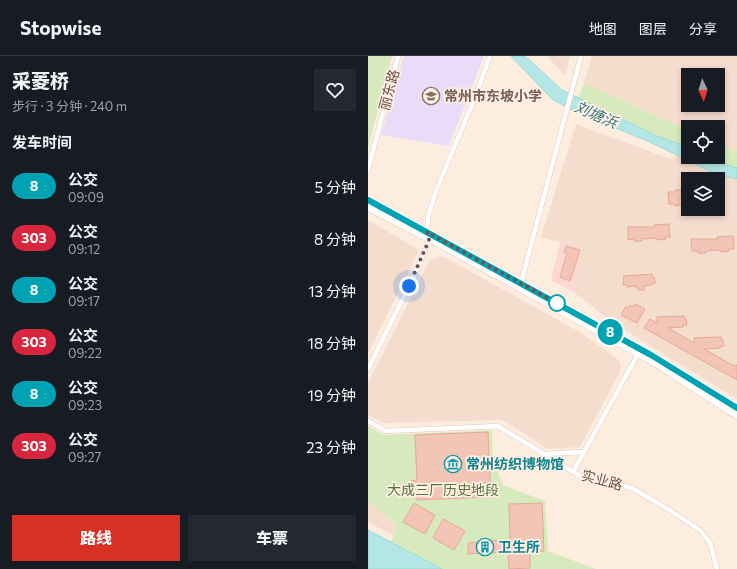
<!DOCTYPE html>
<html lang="zh">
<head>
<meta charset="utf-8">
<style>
  :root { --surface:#171b24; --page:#242831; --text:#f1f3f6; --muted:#9ea1a6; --line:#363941; --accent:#d93025 }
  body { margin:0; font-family:Commissioner,"Noto Sans SC",sans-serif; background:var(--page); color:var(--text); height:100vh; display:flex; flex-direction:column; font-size:15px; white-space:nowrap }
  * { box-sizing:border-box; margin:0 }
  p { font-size:13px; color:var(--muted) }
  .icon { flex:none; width:22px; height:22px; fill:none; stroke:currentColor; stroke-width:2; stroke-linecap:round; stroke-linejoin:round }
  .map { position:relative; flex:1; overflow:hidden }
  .drawer { display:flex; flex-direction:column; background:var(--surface); width:368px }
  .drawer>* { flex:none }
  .badge { padding:0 8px; border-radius:13px; font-size:14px; line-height:26px }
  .needle { width:26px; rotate:176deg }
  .fabs { position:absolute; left:313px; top:12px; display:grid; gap:8px }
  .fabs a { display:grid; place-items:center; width:44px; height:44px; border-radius:0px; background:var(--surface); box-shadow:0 2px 6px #0003; font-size:20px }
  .you { position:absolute; width:20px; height:20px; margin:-10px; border:3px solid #fff; border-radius:50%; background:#1a73e8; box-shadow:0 0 0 6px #1a73e833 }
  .map>.badge { position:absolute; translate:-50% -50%; box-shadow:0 0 0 2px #fff }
  h2 { padding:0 12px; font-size:15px; line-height:36px }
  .round { display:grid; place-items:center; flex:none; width:42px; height:42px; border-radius:0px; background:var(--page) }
  .summary { display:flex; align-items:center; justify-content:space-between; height:68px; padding:0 12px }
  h1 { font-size:19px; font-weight:800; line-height:30px }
  .action { display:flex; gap:8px; margin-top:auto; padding:8px 12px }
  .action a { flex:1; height:46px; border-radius:0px; background:var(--accent); color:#fff; font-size:16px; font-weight:800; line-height:46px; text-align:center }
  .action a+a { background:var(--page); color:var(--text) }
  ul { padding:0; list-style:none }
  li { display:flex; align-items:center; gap:12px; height:52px; padding:0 12px }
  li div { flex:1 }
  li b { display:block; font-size:15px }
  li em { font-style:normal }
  li .badge { min-width:44px; font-weight:700; text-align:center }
  header { display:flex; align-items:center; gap:24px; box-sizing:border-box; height:56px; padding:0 20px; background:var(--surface); border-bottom:1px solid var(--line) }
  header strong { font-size:19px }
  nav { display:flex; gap:22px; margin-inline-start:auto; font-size:14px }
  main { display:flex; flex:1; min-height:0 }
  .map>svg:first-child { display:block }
  .residential { fill:#f4ddcd; fill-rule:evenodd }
  .commercial { fill:#fdd8d2 }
  .education { fill:#eadcf8 }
  .green { fill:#d7eabe }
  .water { fill:#b4e6e5; stroke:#9ad8d8 }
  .building { fill:#f3c5b6; stroke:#e6a896 }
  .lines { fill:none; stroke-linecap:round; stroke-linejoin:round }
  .street-casing { stroke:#e3c9be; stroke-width:5.5 }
  .secondary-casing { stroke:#e8c9bb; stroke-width:7 }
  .street { stroke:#fff; stroke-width:4.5 }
  .secondary { stroke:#fff; stroke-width:6 }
  .line-casing { stroke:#fff; stroke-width:9 }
  .line { stroke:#00a3b4; stroke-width:6 }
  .walk { stroke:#734f47; stroke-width:4; stroke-dasharray:0 7.2 }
  .stop-dot { fill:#fff; stroke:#00a3b4; stroke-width:2 }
  .labels { text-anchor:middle; stroke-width:3.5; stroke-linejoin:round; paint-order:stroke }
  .street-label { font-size:14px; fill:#734f47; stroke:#fff1e6 }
  .education-label { font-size:14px; font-weight:bold; fill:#785e54; stroke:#fff1e6; text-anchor:start }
  .culture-label { font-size:14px; font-weight:bold; fill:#0d838f; stroke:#fff1e6; text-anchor:start }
  .park-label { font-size:14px; fill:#55743c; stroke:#fff1e6 }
  .water-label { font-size:15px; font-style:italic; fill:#3a797a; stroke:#fff1e6 }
</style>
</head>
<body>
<header>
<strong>Stopwise</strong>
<nav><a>地图</a><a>图层</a><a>分享</a></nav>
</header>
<main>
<section class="drawer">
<div class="summary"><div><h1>采菱桥</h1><p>步行 · 3 分钟 · 240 m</p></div><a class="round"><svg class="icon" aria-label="heart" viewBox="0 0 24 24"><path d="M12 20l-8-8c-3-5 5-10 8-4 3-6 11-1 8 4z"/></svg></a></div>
<h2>发车时间</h2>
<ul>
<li><span class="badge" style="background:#00a3b4;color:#fff">8</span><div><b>公交</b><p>09:09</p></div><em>5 分钟</em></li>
<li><span class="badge" style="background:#d7263d;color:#fff">303</span><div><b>公交</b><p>09:12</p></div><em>8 分钟</em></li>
<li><span class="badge" style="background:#00a3b4;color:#fff">8</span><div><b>公交</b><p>09:17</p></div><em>13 分钟</em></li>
<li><span class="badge" style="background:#d7263d;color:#fff">303</span><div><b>公交</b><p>09:22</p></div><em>18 分钟</em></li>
<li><span class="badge" style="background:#00a3b4;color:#fff">8</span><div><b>公交</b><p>09:23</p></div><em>19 分钟</em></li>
<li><span class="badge" style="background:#d7263d;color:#fff">303</span><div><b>公交</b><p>09:27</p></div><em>23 分钟</em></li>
</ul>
<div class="action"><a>路线</a><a>车票</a></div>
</section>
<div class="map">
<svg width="369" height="513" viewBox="0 0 369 513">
  <rect width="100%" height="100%" fill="#fdeddf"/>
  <g class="residential">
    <path d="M179,0H202L197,20Z"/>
    <path d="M224,0H369V96L350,87V71H320V74L216,27ZM320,19H350V49H320Z"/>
    <path d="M208,68L305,104L308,99L346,117L369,123V343L244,266L207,237L214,193L173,181ZM320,123H350V153H320Z"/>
    <path d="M0,164L51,194L0,298Z"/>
    <path d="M70,201H76L210,275L251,304L253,310L250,320L212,391L180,393L135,364L16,367L0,359V327L61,205Z"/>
    <path d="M0,446L31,469L26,480L0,466Z"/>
  </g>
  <path class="commercial" d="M192,186L214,193L207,237L183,224Z"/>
  <path class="education" d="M36,0H116L81,90L13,79Z"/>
  <g class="green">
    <path d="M0,0H24L0,92Z"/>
    <path d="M216,27L320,74V91L291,81L210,42Z"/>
    <path d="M350,87L369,96V112L355,108L345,101H350Z"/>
    <path d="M0,370L16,379L124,374L125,404L135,429L177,445L180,495L228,513H74L23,486L30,468L0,446Z"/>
  </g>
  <g class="water">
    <path d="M143,0H157L194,34L291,81L320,91V101H345L355,108L369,112V123L346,117L282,86L206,55L184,43Z"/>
    <path d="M0,474L74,513H0Z"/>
  </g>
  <g class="building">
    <path d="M307,134H314L315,136H320V147L307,150L306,148H301L300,136H307Z"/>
    <path d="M301,168L302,181H297L298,183L289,184V182L274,183V185H266V183L260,184V171H286V169Z"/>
    <path d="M365,180L366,193H361V195L353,196V194L338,195V197H330V195H324L323,183H350L349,181Z"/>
    <path d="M198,190L212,194L202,225L192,221L199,197L196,196Z"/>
    <path d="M284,218V221H286L287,227L283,228V229L276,230V234H271L270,232H268V230L259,231V229H255L256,220Z"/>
    <path d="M267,248L277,253L269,267L253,259L258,250L261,252L262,249L265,251Z"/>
    <path d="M316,260V262L318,263L319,269H315V271L300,272L326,287V282L353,281V283L355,284L356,290H352V292L336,293L364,309H369V324L276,272L282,263L289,267V261Z"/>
    <path d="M120,376L123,441L49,444V433H44L43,425L49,424L47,379Z"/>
    <path d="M46,447L67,459L57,478L35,466Z"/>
    <path d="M174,447L176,495L162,496V512L141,513L140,496L100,498V487L111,486V485L142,484L141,448Z"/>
    <path d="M75,463L97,475L86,494L65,482Z"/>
  </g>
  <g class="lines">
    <defs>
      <g id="street">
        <path d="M0,114L30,0"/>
        <path d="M153,227L213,0"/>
        <path d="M0,313L48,216L61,184L59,176L60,160L68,135L108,39L122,0"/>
        <path d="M0,365L18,375L130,370L214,421L264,432L300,453L333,475L342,487L349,513"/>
        <path d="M176,398L216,396"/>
        <path d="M205,416L270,298"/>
      </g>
      <g id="secondary">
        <path d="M0,144L283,299L369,352"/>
        <path d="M0,152L67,186L280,303L369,360"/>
      </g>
    </defs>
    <use href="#street" class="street-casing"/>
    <use href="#secondary" class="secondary-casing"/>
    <use href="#street" class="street"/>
    <use href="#secondary" class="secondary"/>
  </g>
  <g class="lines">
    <defs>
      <path id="line" d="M0,144L283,299L369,352"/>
    </defs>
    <use href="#line" class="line-casing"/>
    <use href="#line" class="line"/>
    <path class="walk" d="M41,230L61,184L59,176L189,247"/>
  </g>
  <defs>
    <symbol id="school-ring" viewBox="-11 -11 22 22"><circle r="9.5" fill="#fff1e6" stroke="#8d6e63" stroke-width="1.5"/><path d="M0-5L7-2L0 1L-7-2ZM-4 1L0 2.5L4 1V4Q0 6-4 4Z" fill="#8d6e63"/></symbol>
    <symbol id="museum-ring" viewBox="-11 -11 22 22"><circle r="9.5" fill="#fff1e6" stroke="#0f9aa8" stroke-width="1.5"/><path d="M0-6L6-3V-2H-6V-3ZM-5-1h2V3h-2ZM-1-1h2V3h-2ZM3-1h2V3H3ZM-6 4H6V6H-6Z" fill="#0f9aa8"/></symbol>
    <symbol id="building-ring" viewBox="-11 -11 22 22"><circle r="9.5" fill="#fff1e6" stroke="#0f9aa8" stroke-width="1.5"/><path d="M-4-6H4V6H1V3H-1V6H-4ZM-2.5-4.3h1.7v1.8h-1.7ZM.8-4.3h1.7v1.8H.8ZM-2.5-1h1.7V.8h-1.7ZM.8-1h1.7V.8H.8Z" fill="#0f9aa8"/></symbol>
  </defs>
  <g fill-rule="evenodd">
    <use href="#school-ring" x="53" y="30" width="20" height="20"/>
    <use href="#museum-ring" x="75" y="398" width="20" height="20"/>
    <use href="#building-ring" x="107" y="481" width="20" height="20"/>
  </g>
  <circle class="stop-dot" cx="189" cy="247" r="8"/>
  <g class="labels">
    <g class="street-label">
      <text transform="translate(21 34) rotate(-75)" y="5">丽东路</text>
      <text transform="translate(234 424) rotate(15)" y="5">实业路</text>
    </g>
    <g class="education-label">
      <text x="76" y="45">常州市东坡小学</text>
    </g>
    <g class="culture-label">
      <text x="98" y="413">常州纺织博物馆</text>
      <text x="130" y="496">卫生所</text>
    </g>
    <g class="park-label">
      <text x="75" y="439">大成三厂历史地段</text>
    </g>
    <g class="water-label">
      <text transform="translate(228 59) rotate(24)" y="5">刘塘浜</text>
    </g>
  </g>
</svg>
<div class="fabs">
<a><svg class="needle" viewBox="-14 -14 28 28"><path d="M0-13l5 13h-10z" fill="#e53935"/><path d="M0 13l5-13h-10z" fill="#9ea1a6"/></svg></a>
<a><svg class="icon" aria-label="locate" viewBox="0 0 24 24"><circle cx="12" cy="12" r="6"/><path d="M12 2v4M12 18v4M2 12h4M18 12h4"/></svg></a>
<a><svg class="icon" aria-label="layers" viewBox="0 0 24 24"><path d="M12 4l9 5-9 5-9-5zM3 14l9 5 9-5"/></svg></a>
</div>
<div class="you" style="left:41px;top:230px"></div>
<b class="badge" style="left:242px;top:276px;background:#00a3b4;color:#fff">8</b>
</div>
</main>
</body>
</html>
